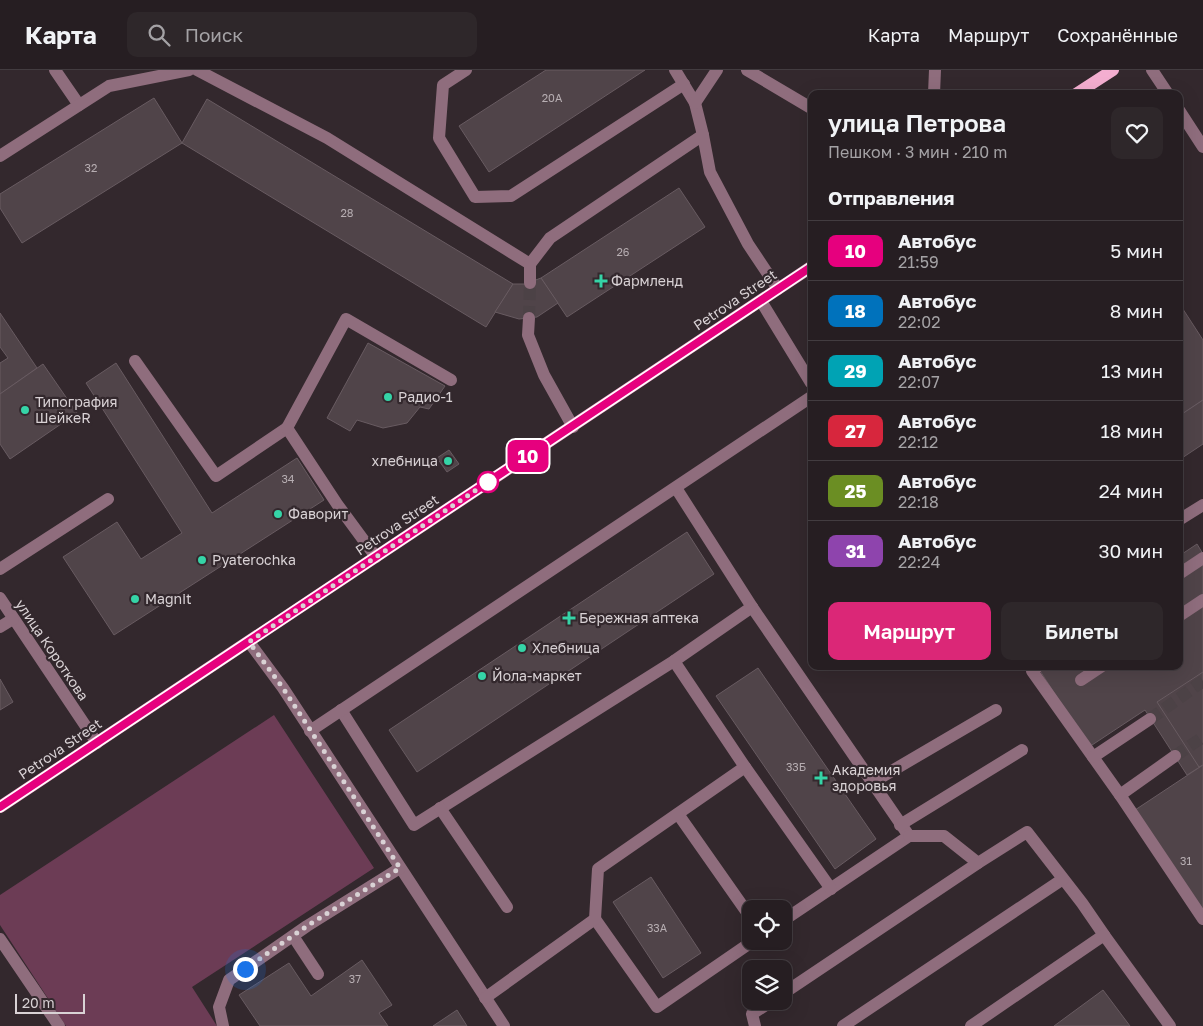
<!DOCTYPE html>
<html lang="ru">
<head>
<meta charset="utf-8">
<style>
  :root { --surface:#261e22; --page:#2e272a; --text:#f1f3f6; --muted:#a4a2a5; --line:#423c40; --accent:#db2777 }
  body { margin:0; font-family:"Golos Text",sans-serif; background:var(--page); color:var(--text); height:100vh; display:flex; flex-direction:column; font-size:19px; white-space:nowrap }
  * { box-sizing:border-box; margin:0 }
  p { font-size:16px; color:var(--muted) }
  .icon { flex:none; width:28px; height:28px; fill:none; stroke:currentColor; stroke-width:2; stroke-linecap:round; stroke-linejoin:round }
  .map { position:relative; flex:1; overflow:hidden }
  .panel { position:absolute; left:808px; top:20px; width:375px; height:580px; display:flex; flex-direction:column; background:var(--surface); border-radius:10px; box-shadow:0 5px 20px #0002,0 0 0 1px var(--line) }
  .panel>* { flex:none }
  .badge { padding:0 10px; border-radius:8px; font-size:18px; line-height:32px }
  .fabs { position:absolute; left:742px; top:830px; display:grid; gap:10px }
  .fabs a { display:grid; place-items:center; width:50px; height:50px; border-radius:10px; background:var(--surface); box-shadow:0 5px 20px #0002,0 0 0 1px var(--line); font-size:25px }
  .scale { position:absolute; left:15px; bottom:12px; width:70px; box-sizing:border-box; padding-left:5px; border:2px solid #d9d2d5; border-top:0; font-size:14px; line-height:18px; white-space:nowrap; color:#d9d2d5; -webkit-text-stroke:4px #33282d; paint-order:stroke }
  .you { position:absolute; width:25px; height:25px; margin:-12px; border:4px solid #fff; border-radius:50%; background:#1a73e8; box-shadow:0 0 0 8px #1a73e833 }
  .map>.badge { position:absolute; translate:-50% -50%; box-shadow:0 0 0 2px #fff }
  h2 { padding:0 20px; font-size:19px; line-height:45px }
  .round { display:grid; place-items:center; flex:none; width:52px; height:52px; border-radius:10px; background:var(--page) }
  .headline { display:flex; align-items:center; justify-content:space-between; height:85px; padding:0 20px }
  h1 { font-size:24px; font-weight:600; line-height:38px }
  .primary-button { display:flex; gap:10px; margin-top:auto; padding:10px 20px }
  .primary-button a { flex:1; height:58px; border-radius:10px; background:var(--accent); color:#fff; font-size:20px; font-weight:600; line-height:58px; text-align:center }
  .primary-button a+a { background:var(--page); color:var(--text) }
  ul { padding:0; list-style:none }
  li { display:flex; align-items:center; gap:15px; height:60px; padding:0 20px; border-top:1px solid var(--line) }
  li div { flex:1 }
  li b { display:block; font-size:19px }
  li em { font-style:normal }
  li .badge { min-width:55px; font-weight:700; text-align:center }
  header { display:flex; align-items:center; gap:30px; box-sizing:border-box; height:70px; padding:0 25px; background:var(--surface); border-bottom:1px solid var(--line) }
  header strong { font-size:24px }
  nav { display:flex; gap:28px; margin-inline-start:auto; font-size:18px }
  .search { width:350px; height:45px; background:var(--page); display:flex; align-items:center; gap:12px; box-sizing:border-box; padding:0 18px; border-radius:10px; color:var(--muted); font-size:19px }
  .map>svg:first-child { display:block }
  .green { fill:#6c3c55 }
  .building { fill:#504449; stroke:#685b61 }
  .lines { fill:none; stroke-linecap:round; stroke-linejoin:round }
  .minor-tunnel { stroke:#4c4246; stroke-width:12; stroke-dasharray:12 6; stroke-linecap:butt }
  .minor { stroke:#8f6d7d; stroke-width:12 }
  .major { stroke:#f4aed0; stroke-width:12 }
  .line-casing { stroke:#fff; stroke-width:11 }
  .line { stroke:#e6007e; stroke-width:8 }
  .walk { stroke:#d9d2d5; stroke-width:5; stroke-dasharray:0 9 }
  .poi-dot { fill:#35d4a7; stroke:#33282d; stroke-width:2 }
  .stop-dot { fill:#fff; stroke:#e6007e; stroke-width:2.5 }
  .labels { text-anchor:middle; stroke-width:4.5; stroke-linejoin:round; paint-order:stroke }
  .number-label { font-size:11px; fill:#b7aeb2 }
  .poi-label { font-size:14px; fill:#d9d2d5; stroke:#33282d; text-anchor:start }
  .street-label { font-size:14px; fill:#d9d2d5; stroke:#33282d }
</style>
</head>
<body>
<header>
<strong>Карта</strong>
<div class="search"><svg class="icon" aria-label="search" viewBox="0 0 24 24"><circle cx="10" cy="10" r="6"/><path d="M15 15l6 6"/></svg>Поиск</div>
<nav><a>Карта</a><a>Маршрут</a><a>Сохранённые</a></nav>
</header>
<div class="map">
<svg width="1203" height="956" viewBox="0 0 1203 956">
  <rect width="100%" height="100%" fill="#33282d"/>
  <path class="green" d="M274,645L374,798L192,917L217,956H66L0,855V825Z"/>
  <g class="building">
    <path d="M546,0H645L489,102L459,56Z"/>
    <path d="M154,28L182,73L22,173L0,138V124Z"/>
    <path d="M207,29L513,214L486,257L182,73Z"/>
    <path d="M679,118L705,157L567,247L541,208Z"/>
    <path d="M541,208L558,233L537,247L519,249L495,242L513,214H525Z"/>
    <path d="M1179,233L1203,270V330L1179,346Z"/>
    <path d="M0,243L37,298L0,324V293L8,288L0,277Z"/>
    <path d="M368,273L445,316L429,339L420,337L407,353L383,358L357,350L350,361L327,348Z"/>
    <path d="M116,293L212,443L297,388L324,430L114,565L63,487L117,452L141,489L182,463L86,313Z"/>
    <path d="M43,294L77,343L10,389L0,374V324Z"/>
    <path d="M1203,330V374L1179,390V346Z"/>
    <path d="M449,380L459,394L447,402L437,388Z"/>
    <path d="M687,462L714,504L417,702L389,660Z"/>
    <path d="M1197,474L1203,484V695L1187,705L1145,640L1089,677L1037,596H1179V486Z"/>
    <path d="M758,598L876,769L835,799L716,626Z"/>
    <path d="M1203,602V695L1199,697L1157,632Z"/>
    <path d="M0,609L13,632L0,640Z"/>
    <path d="M1203,695V842L1135,740Z"/>
    <path d="M651,807L701,883L663,908L613,832Z"/>
    <path d="M362,890L392,935L379,943L388,956H260L239,925L289,893L311,926Z"/>
    <path d="M1103,920L1130,956H1054Z"/>
    <path d="M457,940L467,956H433Z"/>
  </g>
  <g class="lines">
    <g class="minor-tunnel">
      <path d="M529,248L530,213"/>
      <path d="M1150,649L1203,611"/>
      <path d="M1175,686L1203,667"/>
    </g>
    <g class="minor">
      <path d="M55,0L79,35"/>
      <path d="M197,0L327,68L530,194"/>
      <path d="M466,0L443,15L439,68L475,127L511,126L684,14"/>
      <path d="M675,0L695,33L703,65"/>
      <path d="M747,0L811,38"/>
      <path d="M1152,0L1168,24"/>
      <path d="M934,24L935,0"/>
      <path d="M695,33L717,0"/>
      <path d="M1179,40L1203,77"/>
      <path d="M0,86L109,16L189,0"/>
      <path d="M530,213V194L550,168L703,65L710,102L748,174L778,219"/>
      <path d="M761,231L811,313"/>
      <path d="M529,248L528,265L544,305L573,357"/>
      <path d="M135,291L216,406L287,358L337,434L376,487"/>
      <path d="M287,358L346,249L451,310"/>
      <path d="M676,418L752,537L909,766L784,850"/>
      <path d="M1179,450L1203,435"/>
      <path d="M0,499L108,429"/>
      <path d="M1179,504L1203,488"/>
      <path d="M0,528L97,673"/>
      <path d="M1179,546L1203,530"/>
      <path d="M0,557L13,549"/>
      <path d="M249,572L283,618L504,956"/>
      <path d="M1037,597L1032,601L1120,725L1203,849"/>
      <path d="M1081,610L1102,596"/>
      <path d="M341,640L414,755L674,591L752,537"/>
      <path d="M310,661L811,327"/>
      <path d="M1093,687L1150,649"/>
      <path d="M745,697L831,819"/>
      <path d="M873,712L996,640"/>
      <path d="M1120,725L1175,686"/>
      <path d="M440,738L507,837"/>
      <path d="M678,744L751,848"/>
      <path d="M900,755L1022,680"/>
      <path d="M909,766H944L978,793L1027,762L1082,833L1104,865"/>
      <path d="M595,849L657,937L753,871"/>
      <path d="M293,866L318,904"/>
      <path d="M0,869L59,956"/>
      <path d="M784,923L978,793"/>
      <path d="M485,928L595,849L598,799L745,697L674,591"/>
      <path d="M223,956L219,937L229,910L307,856L400,798"/>
      <path d="M755,956L752,944L772,931"/>
      <path d="M843,956L1063,809"/>
      <path d="M971,956L1104,865L1170,956"/>
    </g>
    <g class="major">
      <path d="M1076,24L1113,0"/>
      <path d="M0,737L811,197"/>
    </g>
  </g>
  <g class="lines">
    <defs>
      <path id="line" d="M0,737L811,197"/>
    </defs>
    <use href="#line" class="line-casing"/>
    <use href="#line" class="line"/>
    <path class="walk" d="M245,899L307,856L400,798L283,618L249,572L488,412"/>
  </g>
  <g class="poi-dot">
    <path d="M598.5 203.5h5v5h5v5h-5v5h-5v-5h-5v-5h5z"/>
    <circle cx="388" cy="327" r="5"/>
    <circle cx="25" cy="340" r="5"/>
    <circle cx="448" cy="391" r="5"/>
    <circle cx="278" cy="444" r="5"/>
    <circle cx="202" cy="490" r="5"/>
    <circle cx="135" cy="529" r="5"/>
    <path d="M566.5 540.5h5v5h5v5h-5v5h-5v-5h-5v-5h5z"/>
    <circle cx="522" cy="578" r="5"/>
    <circle cx="482" cy="606" r="5"/>
    <path d="M818.5 700.5h5v5h5v5h-5v5h-5v-5h-5v-5h5z"/>
  </g>
  <circle class="stop-dot" cx="488" cy="412" r="10"/>
  <g class="labels">
    <g class="number-label">
      <text x="552" y="32">20А</text>
      <text x="91" y="102">32</text>
      <text x="347" y="147">28</text>
      <text x="623" y="186">26</text>
      <text x="288" y="413">34</text>
      <text x="796" y="701">33Б</text>
      <text x="1186" y="795">31</text>
      <text x="657" y="862">33А</text>
      <text x="355" y="913">37</text>
    </g>
    <g class="poi-label">
      <text x="611" y="216">Фармленд</text>
      <text x="398" y="332">Радио-1</text>
      <text x="35" y="337">Типография<tspan x="35" dy="16">ШейкеR</tspan></text>
      <text x="438" y="396" text-anchor="end">хлебница</text>
      <text x="288" y="449">Фаворит</text>
      <text x="212" y="495">Pyaterochka</text>
      <text x="145" y="534">Magnit</text>
      <text x="579" y="553">Бережная аптека</text>
      <text x="532" y="583">Хлебница</text>
      <text x="492" y="611">Йола-маркет</text>
      <text x="832" y="705">Академия<tspan x="832" dy="16">здоровья</tspan></text>
    </g>
    <g class="street-label">
      <text transform="translate(735 230) rotate(-34)" y="5">Petrova Street</text>
      <text transform="translate(397 455) rotate(-34)" y="5">Petrova Street</text>
      <text transform="translate(52 580) rotate(56)" y="5">улица Короткова</text>
      <text transform="translate(60 679) rotate(-34)" y="5">Petrova Street</text>
    </g>
  </g>
</svg>
<div class="fabs">
<a><svg class="icon" aria-label="locate" viewBox="0 0 24 24"><circle cx="12" cy="12" r="6"/><path d="M12 2v4M12 18v4M2 12h4M18 12h4"/></svg></a>
<a><svg class="icon" aria-label="layers" viewBox="0 0 24 24"><path d="M12 4l9 5-9 5-9-5zM3 14l9 5 9-5"/></svg></a>
</div>
<div class="scale">20 m</div>
<div class="you" style="left:245px;top:899px"></div>
<b class="badge" style="left:528px;top:386px;background:#e6007e;color:#fff">10</b>
<section class="panel">
<div class="headline"><div><h1>улица Петрова</h1><p>Пешком · 3 мин · 210 m</p></div><a class="round"><svg class="icon" aria-label="heart" viewBox="0 0 24 24"><path d="M12 20l-8-8c-3-5 5-10 8-4 3-6 11-1 8 4z"/></svg></a></div>
<h2>Отправления</h2>
<ul>
<li><span class="badge" style="background:#e6007e;color:#fff">10</span><div><b>Автобус</b><p>21:59</p></div><em>5 мин</em></li>
<li><span class="badge" style="background:#0072bc;color:#fff">18</span><div><b>Автобус</b><p>22:02</p></div><em>8 мин</em></li>
<li><span class="badge" style="background:#00a3b4;color:#fff">29</span><div><b>Автобус</b><p>22:07</p></div><em>13 мин</em></li>
<li><span class="badge" style="background:#d7263d;color:#fff">27</span><div><b>Автобус</b><p>22:12</p></div><em>18 мин</em></li>
<li><span class="badge" style="background:#6b8e23;color:#fff">25</span><div><b>Автобус</b><p>22:18</p></div><em>24 мин</em></li>
<li><span class="badge" style="background:#8e44ad;color:#fff">31</span><div><b>Автобус</b><p>22:24</p></div><em>30 мин</em></li>
</ul>
<div class="primary-button"><a>Маршрут</a><a>Билеты</a></div>
</section>
</div>
</body>
</html>
